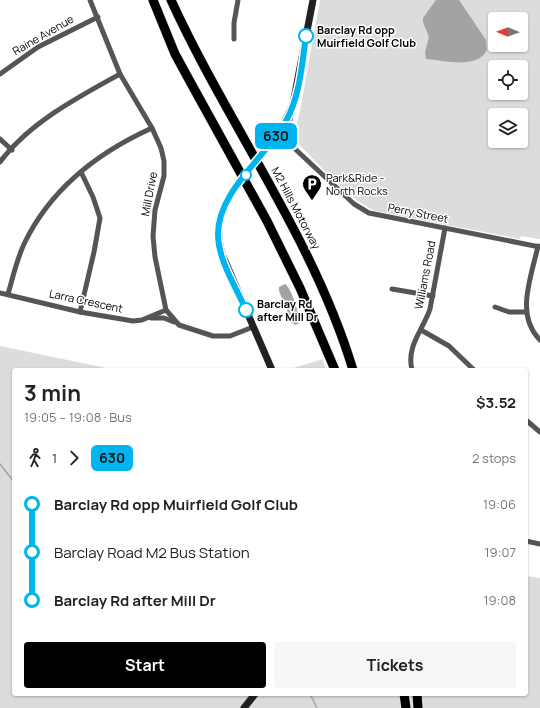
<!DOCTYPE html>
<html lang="en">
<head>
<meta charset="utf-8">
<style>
  :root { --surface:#fff; --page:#f6f6f6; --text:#222; --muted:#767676; --accent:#000 }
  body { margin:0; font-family:Manrope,sans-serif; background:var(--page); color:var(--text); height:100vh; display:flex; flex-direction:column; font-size:15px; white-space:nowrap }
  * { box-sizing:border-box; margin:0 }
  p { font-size:13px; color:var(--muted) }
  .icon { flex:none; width:22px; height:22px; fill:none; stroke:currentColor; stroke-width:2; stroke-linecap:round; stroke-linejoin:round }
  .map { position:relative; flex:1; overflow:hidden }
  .side { position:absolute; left:12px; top:368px; width:516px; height:328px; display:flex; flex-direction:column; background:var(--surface); border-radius:4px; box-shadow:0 1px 3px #0004 }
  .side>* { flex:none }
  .badge { padding:0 8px; border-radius:6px; font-size:14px; line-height:26px }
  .needle { width:26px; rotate:271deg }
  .buttons { position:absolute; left:488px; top:12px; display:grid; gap:8px }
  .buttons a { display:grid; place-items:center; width:40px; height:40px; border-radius:4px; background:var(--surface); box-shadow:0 1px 3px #0004; font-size:20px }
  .map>.badge { position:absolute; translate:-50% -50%; box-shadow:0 0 0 2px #fff }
  .legs { display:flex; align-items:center; gap:6px; height:44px; padding:0 12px; font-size:13px }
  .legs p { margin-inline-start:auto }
  .head { display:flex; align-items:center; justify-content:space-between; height:68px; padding:0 12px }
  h1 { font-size:22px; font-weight:700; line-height:30px }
  .button { display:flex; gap:8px; margin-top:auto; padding:8px 12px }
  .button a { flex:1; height:46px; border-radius:4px; background:var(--accent); color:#fff; font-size:16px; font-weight:700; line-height:46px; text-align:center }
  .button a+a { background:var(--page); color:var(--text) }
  ul { padding:0 12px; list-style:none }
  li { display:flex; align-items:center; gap:14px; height:48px; font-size:15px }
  li i { display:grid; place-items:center; width:6px; height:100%; margin:0 5px; background:currentColor }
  li i::after { content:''; width:10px; height:10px; margin:-5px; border:3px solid; border-radius:50%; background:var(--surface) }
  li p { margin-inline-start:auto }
  li:first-child i { background:linear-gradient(#0000 50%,currentColor 0) }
  li:last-child i { background:linear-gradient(currentColor 50%,#0000 0) }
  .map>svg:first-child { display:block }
  .green { fill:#dcdcdc; fill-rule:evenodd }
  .water { fill:#a3a3a3 }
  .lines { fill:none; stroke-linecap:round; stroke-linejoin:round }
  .stream { stroke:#a3a3a3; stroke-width:1.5 }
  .motorway-casing { stroke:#dbdbdb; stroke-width:10 }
  .minor { stroke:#555; stroke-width:5 }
  .secondary { stroke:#222; stroke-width:7 }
  .motorway { stroke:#000; stroke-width:9 }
  .secondary-bridge { stroke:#222; stroke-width:7 }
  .line-1-casing { stroke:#fff; stroke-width:9 }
  .line-1 { stroke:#00b5ef; stroke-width:6 }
  .stop-1-dot { fill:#fff; stroke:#00b5ef; stroke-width:2 }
  .labels { text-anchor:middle; stroke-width:3; stroke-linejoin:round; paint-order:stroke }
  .stop-label { font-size:11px; font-weight:bold; fill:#000; stroke:#fff; text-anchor:start }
  .street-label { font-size:11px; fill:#000; stroke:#fff }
  .poi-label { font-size:11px; fill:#000; stroke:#fff; text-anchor:start }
</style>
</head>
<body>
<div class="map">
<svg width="540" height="708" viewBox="0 0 540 708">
  <rect width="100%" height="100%" fill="#fff"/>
  <g class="green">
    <path d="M320,0H540V239L521,236L520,239L375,211C348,199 317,162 295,140V129L300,111ZM495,19H521V45H495ZM495,67H521V93H495ZM495,115H521V141H495Z"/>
    <path d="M0,346L116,370H14V694H526V576L540,578V708H0Z"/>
    <path d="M323,359L326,370H287Z"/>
  </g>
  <g class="water">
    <path d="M436,0H459L486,40L487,50C477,70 443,60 426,59L425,52L429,37L423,22V18Z"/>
    <path d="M285,284C291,287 300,315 299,323L296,325L292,323L279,291V287Z"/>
  </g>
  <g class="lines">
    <g class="stream">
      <path d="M0,464L14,482"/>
      <path d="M310,694L317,708"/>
    </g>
    <defs>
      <g id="motorway">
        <path d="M153,0L175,54L187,76L267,221L300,288L335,370"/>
        <path d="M171,0C228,125 313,237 353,370"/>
        <path d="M404,694L406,708"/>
        <path d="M417,694L418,708"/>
      </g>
    </defs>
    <use href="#motorway" class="motorway-casing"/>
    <g class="minor">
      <path d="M90,0L120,74L152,128L161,148L164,161V176L155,210L153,236L155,257L166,310L179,325L213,336H230L253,327"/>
      <path d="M234,39V23L238,0"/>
      <path d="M0,74L38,47L98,17"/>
      <path d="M278,133L354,204L369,213L540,247"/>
      <path d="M0,139L12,150"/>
      <path d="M292,144L288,129L292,110"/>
      <path d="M0,162C29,123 78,97 120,74"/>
      <path d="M538,246C531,278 515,315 540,340"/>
      <path d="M392,289L433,296"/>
      <path d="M0,293L80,312L133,321L142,320L166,310"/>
      <path d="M8,294C13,277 17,258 25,242C51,189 99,152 152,128"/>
      <path d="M495,307L509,312H525"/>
      <path d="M80,312L94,252L100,218L93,197L81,172"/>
      <path d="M151,318H164L174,322"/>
      <path d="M421,330L449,346L474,370"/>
      <path d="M412,370C406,346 423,330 430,309L445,228"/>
      <path d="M526,420L540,432"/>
      <path d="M526,541L540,544"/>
    </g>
    <g class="secondary">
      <path d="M262,153L281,129L293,104L313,0"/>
      <path d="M238,185C221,209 214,225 222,254L272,370"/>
      <path d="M244,708L255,694"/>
    </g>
    <use href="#motorway" class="motorway"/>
    <path class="secondary-bridge" d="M238,185L262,153"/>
  </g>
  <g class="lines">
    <defs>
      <path id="line-1" d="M246,310C236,287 218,260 218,234C218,191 266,157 286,121C300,96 302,64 306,36"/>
    </defs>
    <use href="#line-1" class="line-1-casing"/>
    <use href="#line-1" class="line-1"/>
  </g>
  <defs>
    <symbol id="parking-pin" viewBox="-11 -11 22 30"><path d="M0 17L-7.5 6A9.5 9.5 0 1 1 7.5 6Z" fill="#000" stroke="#fff"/><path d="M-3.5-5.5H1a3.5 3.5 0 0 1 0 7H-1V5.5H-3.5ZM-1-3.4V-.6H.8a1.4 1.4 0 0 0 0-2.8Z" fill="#fff"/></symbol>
  </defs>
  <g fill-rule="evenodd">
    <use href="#parking-pin" x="301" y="173" width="22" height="30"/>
  </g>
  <g class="stop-1-dot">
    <circle cx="306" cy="36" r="7"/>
    <circle cx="246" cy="175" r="5"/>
    <circle cx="246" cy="310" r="7"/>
  </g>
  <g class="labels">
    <g class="stop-label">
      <text x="317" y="34">Barclay Rd opp<tspan x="317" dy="13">Muirfield Golf Club</tspan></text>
      <text x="257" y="308">Barclay Rd<tspan x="257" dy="13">after Mill Dr</tspan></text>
    </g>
    <g class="street-label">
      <text transform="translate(43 35) rotate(-30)" y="4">Raine Avenue</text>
      <text transform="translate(149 194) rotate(-79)" y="4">Mill Drive</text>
      <text transform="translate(296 208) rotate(62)" y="4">M2 Hills Motorway</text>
      <text transform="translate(418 213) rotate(11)" y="4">Perry Street</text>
      <text transform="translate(425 275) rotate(-79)" y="4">Williams Road</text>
      <text transform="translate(86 301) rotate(12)" y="4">Larra Crescent</text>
    </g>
    <g class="poi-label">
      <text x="326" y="182">Park&amp;Ride -<tspan x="326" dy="13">North Rocks</tspan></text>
    </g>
  </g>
</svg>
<div class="buttons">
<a><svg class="needle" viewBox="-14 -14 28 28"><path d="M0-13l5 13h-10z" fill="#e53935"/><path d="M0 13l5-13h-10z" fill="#767676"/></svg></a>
<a><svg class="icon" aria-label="locate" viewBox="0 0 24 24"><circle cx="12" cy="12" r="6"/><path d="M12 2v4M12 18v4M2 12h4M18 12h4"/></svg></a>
<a><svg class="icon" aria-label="layers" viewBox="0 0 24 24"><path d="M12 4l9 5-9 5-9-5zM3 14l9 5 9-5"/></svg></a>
</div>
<b class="badge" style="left:276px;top:136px;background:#00b5ef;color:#111">630</b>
<section class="side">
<div class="head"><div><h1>3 min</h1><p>19:05 – 19:08 · Bus</p></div><b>$3.52</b></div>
<div class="legs"><svg class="icon" aria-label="walk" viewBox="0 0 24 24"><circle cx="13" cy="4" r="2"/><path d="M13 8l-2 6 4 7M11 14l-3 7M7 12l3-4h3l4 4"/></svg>1<svg class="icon" aria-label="forward" viewBox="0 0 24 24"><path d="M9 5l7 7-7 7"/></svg><b class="badge" style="background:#00b5ef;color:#111">630</b><p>2 stops</p></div>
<ul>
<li><i style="color:#00b5ef"></i><b>Barclay Rd opp Muirfield Golf Club</b><p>19:06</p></li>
<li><i style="color:#00b5ef"></i><span>Barclay Road M2 Bus Station</span><p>19:07</p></li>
<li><i style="color:#00b5ef"></i><b>Barclay Rd after Mill Dr</b><p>19:08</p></li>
</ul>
<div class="button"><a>Start</a><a>Tickets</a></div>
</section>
</div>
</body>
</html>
